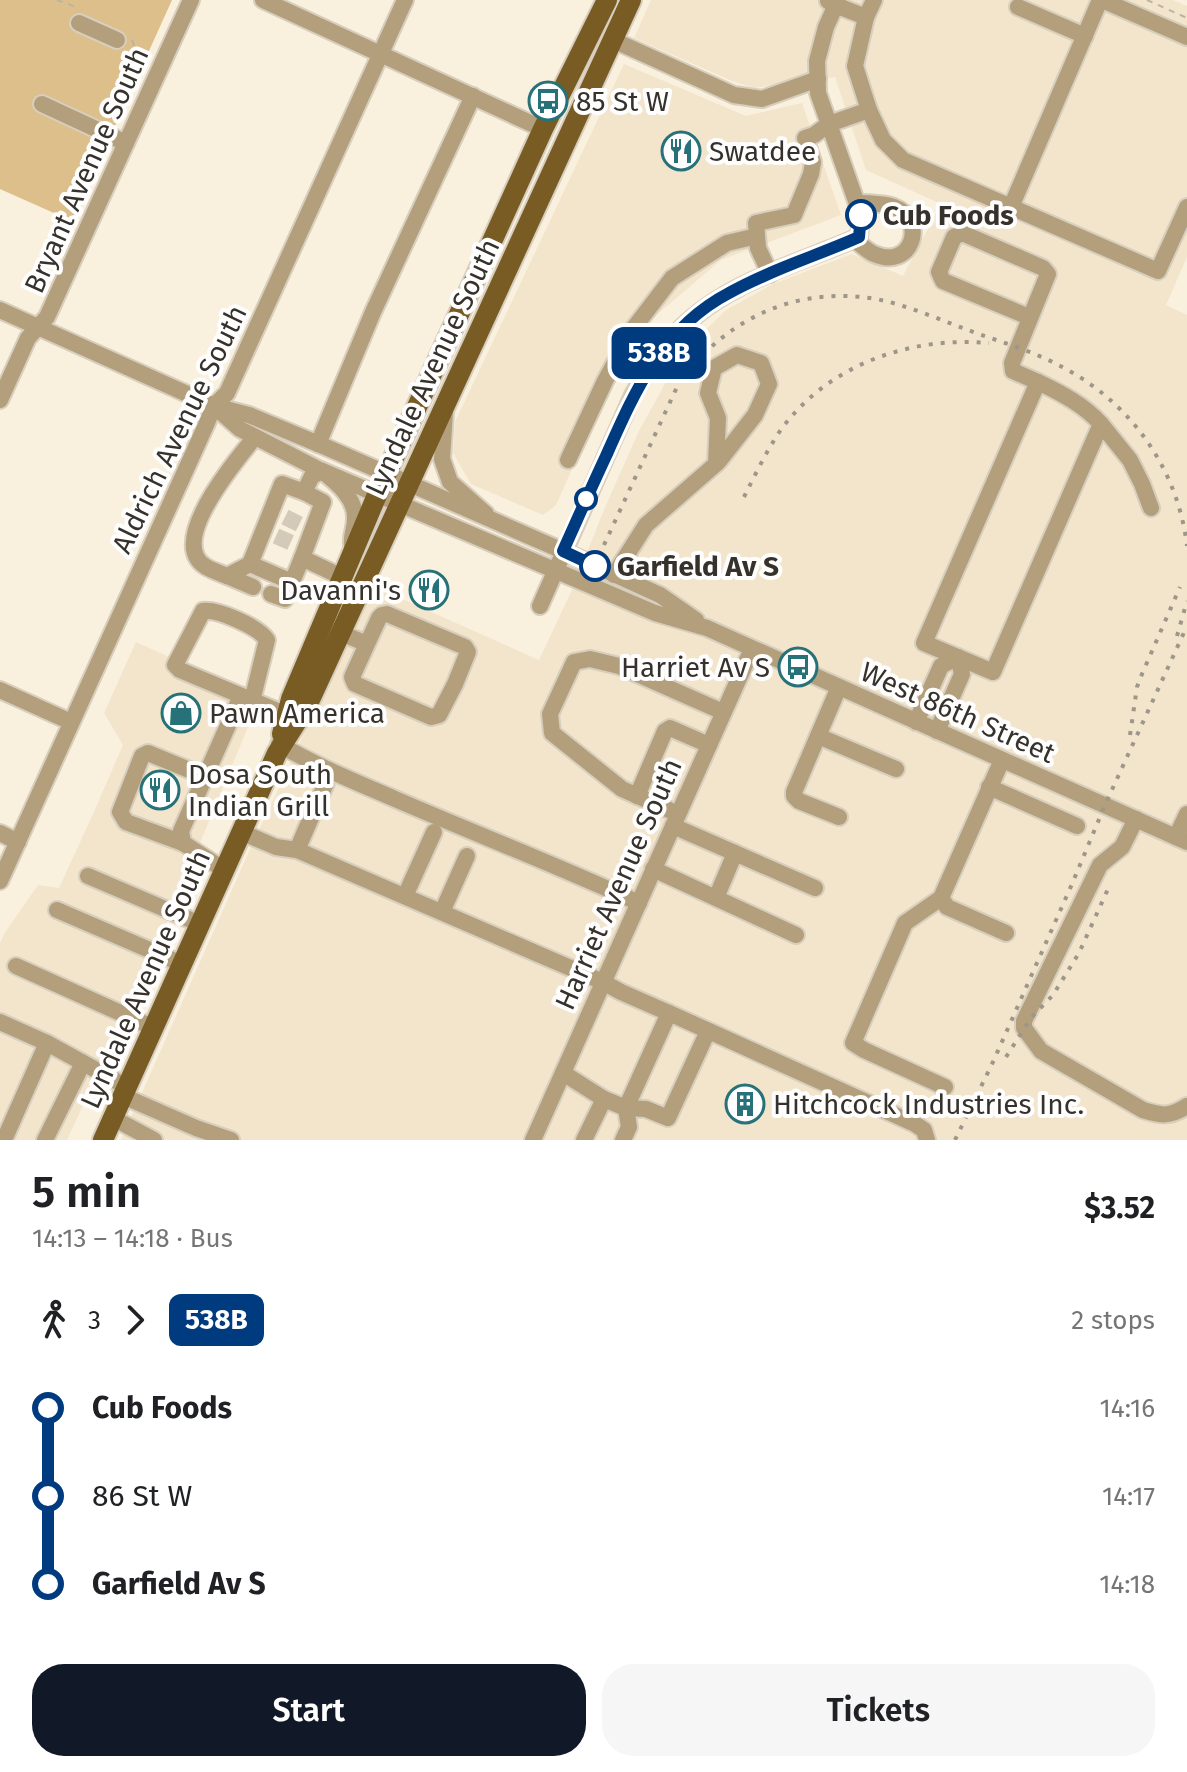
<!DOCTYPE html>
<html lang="en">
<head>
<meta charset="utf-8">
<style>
  :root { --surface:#fff; --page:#f6f6f6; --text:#202124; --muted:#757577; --accent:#111827 }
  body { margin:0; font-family:"Fira Sans",sans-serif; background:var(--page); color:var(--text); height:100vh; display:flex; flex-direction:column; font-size:30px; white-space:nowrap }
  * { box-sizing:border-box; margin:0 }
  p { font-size:26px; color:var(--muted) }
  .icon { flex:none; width:44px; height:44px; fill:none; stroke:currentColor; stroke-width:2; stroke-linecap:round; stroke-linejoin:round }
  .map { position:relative; height:1140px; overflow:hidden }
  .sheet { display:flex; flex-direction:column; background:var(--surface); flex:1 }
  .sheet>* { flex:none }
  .badge { padding:0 16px; border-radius:12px; font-size:28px; line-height:52px }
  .map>.badge { position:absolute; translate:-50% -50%; box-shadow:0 0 0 4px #fff }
  .legs { display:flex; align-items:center; gap:12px; height:88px; padding:0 32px; font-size:26px }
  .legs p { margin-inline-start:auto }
  .headline { display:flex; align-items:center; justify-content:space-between; height:136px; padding:0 32px }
  h1 { font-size:44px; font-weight:600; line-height:60px }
  .cta { display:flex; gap:16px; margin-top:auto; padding:16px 32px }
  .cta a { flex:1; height:92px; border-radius:32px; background:var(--accent); color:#fff; font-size:32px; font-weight:600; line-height:92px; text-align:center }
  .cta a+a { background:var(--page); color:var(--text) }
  ul { padding:0 32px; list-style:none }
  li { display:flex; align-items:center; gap:28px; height:88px; font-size:30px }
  li i { display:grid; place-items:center; width:12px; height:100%; margin:0 10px; background:currentColor }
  li i::after { content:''; width:20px; height:20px; margin:-10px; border:6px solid; border-radius:50%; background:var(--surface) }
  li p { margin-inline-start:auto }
  li:first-child i { background:linear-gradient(#0000 50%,currentColor 0) }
  li:last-child i { background:linear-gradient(currentColor 50%,#0000 0) }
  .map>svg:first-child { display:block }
  .built { fill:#f3e5cc }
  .green { fill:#dcbf8a }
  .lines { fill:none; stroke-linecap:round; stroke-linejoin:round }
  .minor-tunnel { stroke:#d3caba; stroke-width:16; stroke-dasharray:16 8; stroke-linecap:butt }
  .minor-casing { stroke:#d7cebe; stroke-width:20 }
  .major-casing { stroke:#d7cebe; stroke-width:24 }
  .path { stroke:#bbb3a4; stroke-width:2; stroke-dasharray:6 6; stroke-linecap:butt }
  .minor { stroke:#b39f7b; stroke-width:16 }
  .major { stroke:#795c23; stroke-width:20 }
  .rail { stroke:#9d9689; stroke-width:4; stroke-dasharray:4 8; stroke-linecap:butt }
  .line-1-casing { stroke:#fff; stroke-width:18 }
  .line-1 { stroke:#003b80; stroke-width:12 }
  .stop-1-dot { fill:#fff; stroke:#003b80; stroke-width:4 }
  .labels { text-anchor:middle; stroke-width:8; stroke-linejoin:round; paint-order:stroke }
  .poi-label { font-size:28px; fill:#36322b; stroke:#fefefe; text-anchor:start }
  .street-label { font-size:28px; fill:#36322b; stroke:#fefefe }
  .stop-label { font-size:28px; font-weight:bold; fill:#36322b; stroke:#fefefe; text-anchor:start }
</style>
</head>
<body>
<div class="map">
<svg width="1187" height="1140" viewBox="0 0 1187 1140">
  <rect width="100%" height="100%" fill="#faf0de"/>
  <g class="built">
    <path d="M651,0H1173L1187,6V257L1166,305L1187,315V1140H121L251,847L373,586L539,660L571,592L606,505L639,431L682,353L726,310L773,284L852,254L903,276L941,204L866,170L835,77L754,88L732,81L634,38Z"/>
    <path d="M624,64L746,116L802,103L841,215L721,260L654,317L610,384L556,505L543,515L471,484L453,453L455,422Z"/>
    <path d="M136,642L260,698L162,935L67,1140H0V944L4,934L38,885L59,888L93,814L123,745L104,713Z"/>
  </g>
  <path class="green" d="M0,0H172L72,221L0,189Z"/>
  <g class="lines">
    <g class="minor-tunnel">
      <path d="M285,517L303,526"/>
      <path d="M276,536L294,544"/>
    </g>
    <defs>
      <g id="minor">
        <path d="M263,0L543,129"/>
        <path d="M1102,0L1187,37"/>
        <path d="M1018,7L1085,36"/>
        <path d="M866,17L874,0"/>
        <path d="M79,23L117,40"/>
        <path d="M613,40L734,95L762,99L818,79"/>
        <path d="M42,104L126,143"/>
        <path d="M869,110L883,140L903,160L1158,271L1187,207"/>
        <path d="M1011,207L1100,0"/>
        <path d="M854,239C860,244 867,251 874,254C912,271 928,220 894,207C883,203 869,203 857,203"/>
        <path d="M770,274L758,248L756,223L794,215L811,174L813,162L805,138L814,135L829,124L869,110L855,66L866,17L835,5L828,1"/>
        <path d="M0,310L214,406L249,415L328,448L563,551L660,595L696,620"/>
        <path d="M1029,317L943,281L939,272L954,237L962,233L1043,268L1048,274L1012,363L1013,371L1038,382"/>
        <path d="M663,349L633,329L672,278L727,243L757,236"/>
        <path d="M1038,382C1061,393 1084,405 1101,424L993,672L924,643Z"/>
        <path d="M0,400L28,338L47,317L191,0"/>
        <path d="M214,406L240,429L318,469L655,613L707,628L1187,842"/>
        <path d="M445,411L442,459L450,482L486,514"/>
        <path d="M1101,424L1130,460L1142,484L1151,508"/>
        <path d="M255,437C236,460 182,525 196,556C201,568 216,571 227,576L250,564L292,582L302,558L342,577"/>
        <path d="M318,444L373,312L473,96"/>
        <path d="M568,460L605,381L633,329"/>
        <path d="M302,558L323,502L304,492L312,476L322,471C337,483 356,498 355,519C355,529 351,534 352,545"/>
        <path d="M250,564L282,484L304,492"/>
        <path d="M614,575L646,525L716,464L719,461L755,415L769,384L761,363L737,355L714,368L708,393L718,418L716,464"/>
        <path d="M227,576L253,587"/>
        <path d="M271,594L285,599L292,582"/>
        <path d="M540,606L633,395C644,376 656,356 671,339C718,284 795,265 859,237L861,215L818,93L817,61L826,27L838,0"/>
        <path d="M341,633L367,644L379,618L382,615L387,614L465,647L468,652L455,684L439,715L431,717L355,684L352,677L367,644"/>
        <path d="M839,687L794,792V796L799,801L839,817"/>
        <path d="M0,690L71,722"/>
        <path d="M252,701L267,640C259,627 218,609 203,611L175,665L180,670C216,685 251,700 287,715"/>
        <path d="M916,722L941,666L958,657L962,674L937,731"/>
        <path d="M818,736L896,769"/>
        <path d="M279,744C316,766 356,782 395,799C476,834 559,866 639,903"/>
        <path d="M1002,760L941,898L947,907L1006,933"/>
        <path d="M989,787L1077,826"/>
        <path d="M637,796L665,731L670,728L709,745"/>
        <path d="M678,814L622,789L552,733L550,714L574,662L590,659L619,666L723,712"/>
        <path d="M1136,819L1122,847L1100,865L1024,1021V1028L1041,1051L1143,1110C1162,1116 1170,1117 1187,1106"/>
        <path d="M673,826L815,888"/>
        <path d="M241,832L276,847L297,850L603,982L621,992L669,1013L626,1108L604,1099L584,1140"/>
        <path d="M0,833L18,842"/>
        <path d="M1176,837L1187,814"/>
        <path d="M183,843L126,822L120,812L142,756L148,753L204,776"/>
        <path d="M297,850L326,783"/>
        <path d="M653,869L796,935"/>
        <path d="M224,870L183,843L181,831L241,696"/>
        <path d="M88,876L200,924"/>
        <path d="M0,881L206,425L214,406L227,393L405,0"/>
        <path d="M405,896L434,832"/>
        <path d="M716,898L735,853"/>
        <path d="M941,898L905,923L853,1043L864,1050L945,1087"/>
        <path d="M57,910L182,964"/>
        <path d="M442,912L467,856"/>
        <path d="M16,966L154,1028"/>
        <path d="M669,1013L915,1124L924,1130L927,1140"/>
        <path d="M0,1022L47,1043L127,1087"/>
        <path d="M563,1073L604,1099"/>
        <path d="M123,1096L196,1128L231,1140"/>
        <path d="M113,1118L154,1140"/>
        <path d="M4,1140L47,1043"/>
        <path d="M45,1140L83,1063"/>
        <path d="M533,1140L752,649"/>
        <path d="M623,1140L629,1127L626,1108L646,1109L668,1118L708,1031"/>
      </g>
      <g id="major">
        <path d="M282,734L291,699L377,495L543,129L607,0"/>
        <path d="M103,1140L277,753L308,704L631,0"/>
      </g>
    </defs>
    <use href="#minor" class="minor-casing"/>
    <use href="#major" class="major-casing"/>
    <g class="path">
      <path d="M57,0L79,8"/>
      <path d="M1147,0L1187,18"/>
      <path d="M132,40L137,53L133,74L135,83"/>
    </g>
    <use href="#minor" class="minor"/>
    <use href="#major" class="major"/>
    <g class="rail">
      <path d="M744,497C755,475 766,452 780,431C827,365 910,336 989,343"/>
      <path d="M604,545L677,387C722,320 795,285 876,299C907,305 938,319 968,330C1000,342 1034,351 1064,368C1132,404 1178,470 1187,546"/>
      <path d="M1177,636L1187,601"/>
      <path d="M1130,735L1137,687L1142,674L1180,587"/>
      <path d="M1006,1057L1031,1018L1053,995L1079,953L1108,889"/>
      <path d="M955,1140L993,1062L1072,884L1105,805L1187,626"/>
    </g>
  </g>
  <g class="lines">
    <defs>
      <path id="line-1" d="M595,566L563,551C577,520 591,488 606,456C635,391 662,328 729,293C770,270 816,256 859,237L861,215"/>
    </defs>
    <use href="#line-1" class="line-1-casing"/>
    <use href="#line-1" class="line-1"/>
  </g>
  <defs>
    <symbol id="bus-ring" viewBox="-11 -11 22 22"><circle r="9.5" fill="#fefefe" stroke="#277178" stroke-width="1.5"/><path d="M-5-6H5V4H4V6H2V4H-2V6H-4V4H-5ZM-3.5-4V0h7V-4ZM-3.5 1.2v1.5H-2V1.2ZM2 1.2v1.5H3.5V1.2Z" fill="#277178"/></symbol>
    <symbol id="restaurant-ring" viewBox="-11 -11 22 22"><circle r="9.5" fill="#fefefe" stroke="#277178" stroke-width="1.5"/><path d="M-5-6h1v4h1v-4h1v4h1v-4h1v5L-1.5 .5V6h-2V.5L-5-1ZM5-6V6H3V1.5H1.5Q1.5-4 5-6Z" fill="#277178"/></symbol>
    <symbol id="shop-ring" viewBox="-11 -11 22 22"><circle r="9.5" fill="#fefefe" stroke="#277178" stroke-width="1.5"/><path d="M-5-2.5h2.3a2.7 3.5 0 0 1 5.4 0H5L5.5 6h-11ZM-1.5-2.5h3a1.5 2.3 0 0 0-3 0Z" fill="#277178"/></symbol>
    <symbol id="building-ring" viewBox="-11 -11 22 22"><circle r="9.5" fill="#fefefe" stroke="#277178" stroke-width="1.5"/><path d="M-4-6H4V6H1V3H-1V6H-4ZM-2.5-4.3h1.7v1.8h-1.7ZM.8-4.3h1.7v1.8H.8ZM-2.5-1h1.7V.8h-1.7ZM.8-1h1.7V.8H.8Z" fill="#277178"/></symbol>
  </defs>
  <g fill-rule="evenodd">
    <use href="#bus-ring" x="526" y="79" width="44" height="44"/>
    <use href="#restaurant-ring" x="659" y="129" width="44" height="44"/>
    <use href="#restaurant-ring" x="407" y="568" width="44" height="44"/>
    <use href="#bus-ring" x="776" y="645" width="44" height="44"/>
    <use href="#shop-ring" x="159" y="691" width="44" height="44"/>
    <use href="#restaurant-ring" x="138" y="768" width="44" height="44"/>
    <use href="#building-ring" x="723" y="1082" width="44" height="44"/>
  </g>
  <g class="stop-1-dot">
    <circle cx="861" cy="215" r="14"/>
    <circle cx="586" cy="499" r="10"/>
    <circle cx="595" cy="566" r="14"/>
  </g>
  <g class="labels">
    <g class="poi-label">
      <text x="576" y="111">85 St W</text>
      <text x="709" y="161">Swatdee</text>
      <text x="401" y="600" text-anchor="end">Davanni's</text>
      <text x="770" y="677" text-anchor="end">Harriet Av S</text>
      <text x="209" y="723">Pawn America</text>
      <text x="188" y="784">Dosa South<tspan x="188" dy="32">Indian Grill</tspan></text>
      <text x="773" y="1114">Hitchcock Industries Inc.</text>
    </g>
    <g class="street-label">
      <text transform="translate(86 170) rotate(-66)" y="10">Bryant Avenue South</text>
      <text transform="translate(432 367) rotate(-65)" y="10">Lyndale Avenue South</text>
      <text transform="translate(179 429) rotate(-64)" y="10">Aldrich Avenue South</text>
      <text transform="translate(958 712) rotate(24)" y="10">West 86th Street</text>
      <text transform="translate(618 884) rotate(-66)" y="10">Harriet Avenue South</text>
      <text transform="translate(145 979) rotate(-66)" y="10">Lyndale Avenue South</text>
    </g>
    <g class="stop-label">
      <text x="883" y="225">Cub Foods</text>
      <text x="617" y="576">Garfield Av S</text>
    </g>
  </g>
</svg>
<b class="badge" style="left:659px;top:353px;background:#003b80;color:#fff">538B</b>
</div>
<section class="sheet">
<div class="headline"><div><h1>5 min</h1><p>14:13 – 14:18 · Bus</p></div><b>$3.52</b></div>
<div class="legs"><svg class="icon" aria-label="walk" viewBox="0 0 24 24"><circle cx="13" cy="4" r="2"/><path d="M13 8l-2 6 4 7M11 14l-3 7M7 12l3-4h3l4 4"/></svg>3<svg class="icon" aria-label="forward" viewBox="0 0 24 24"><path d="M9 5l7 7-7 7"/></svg><b class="badge" style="background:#003b80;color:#fff">538B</b><p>2 stops</p></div>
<ul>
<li><i style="color:#003b80"></i><b>Cub Foods</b><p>14:16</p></li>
<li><i style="color:#003b80"></i><span>86 St W</span><p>14:17</p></li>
<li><i style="color:#003b80"></i><b>Garfield Av S</b><p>14:18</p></li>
</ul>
<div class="cta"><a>Start</a><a>Tickets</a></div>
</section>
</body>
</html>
